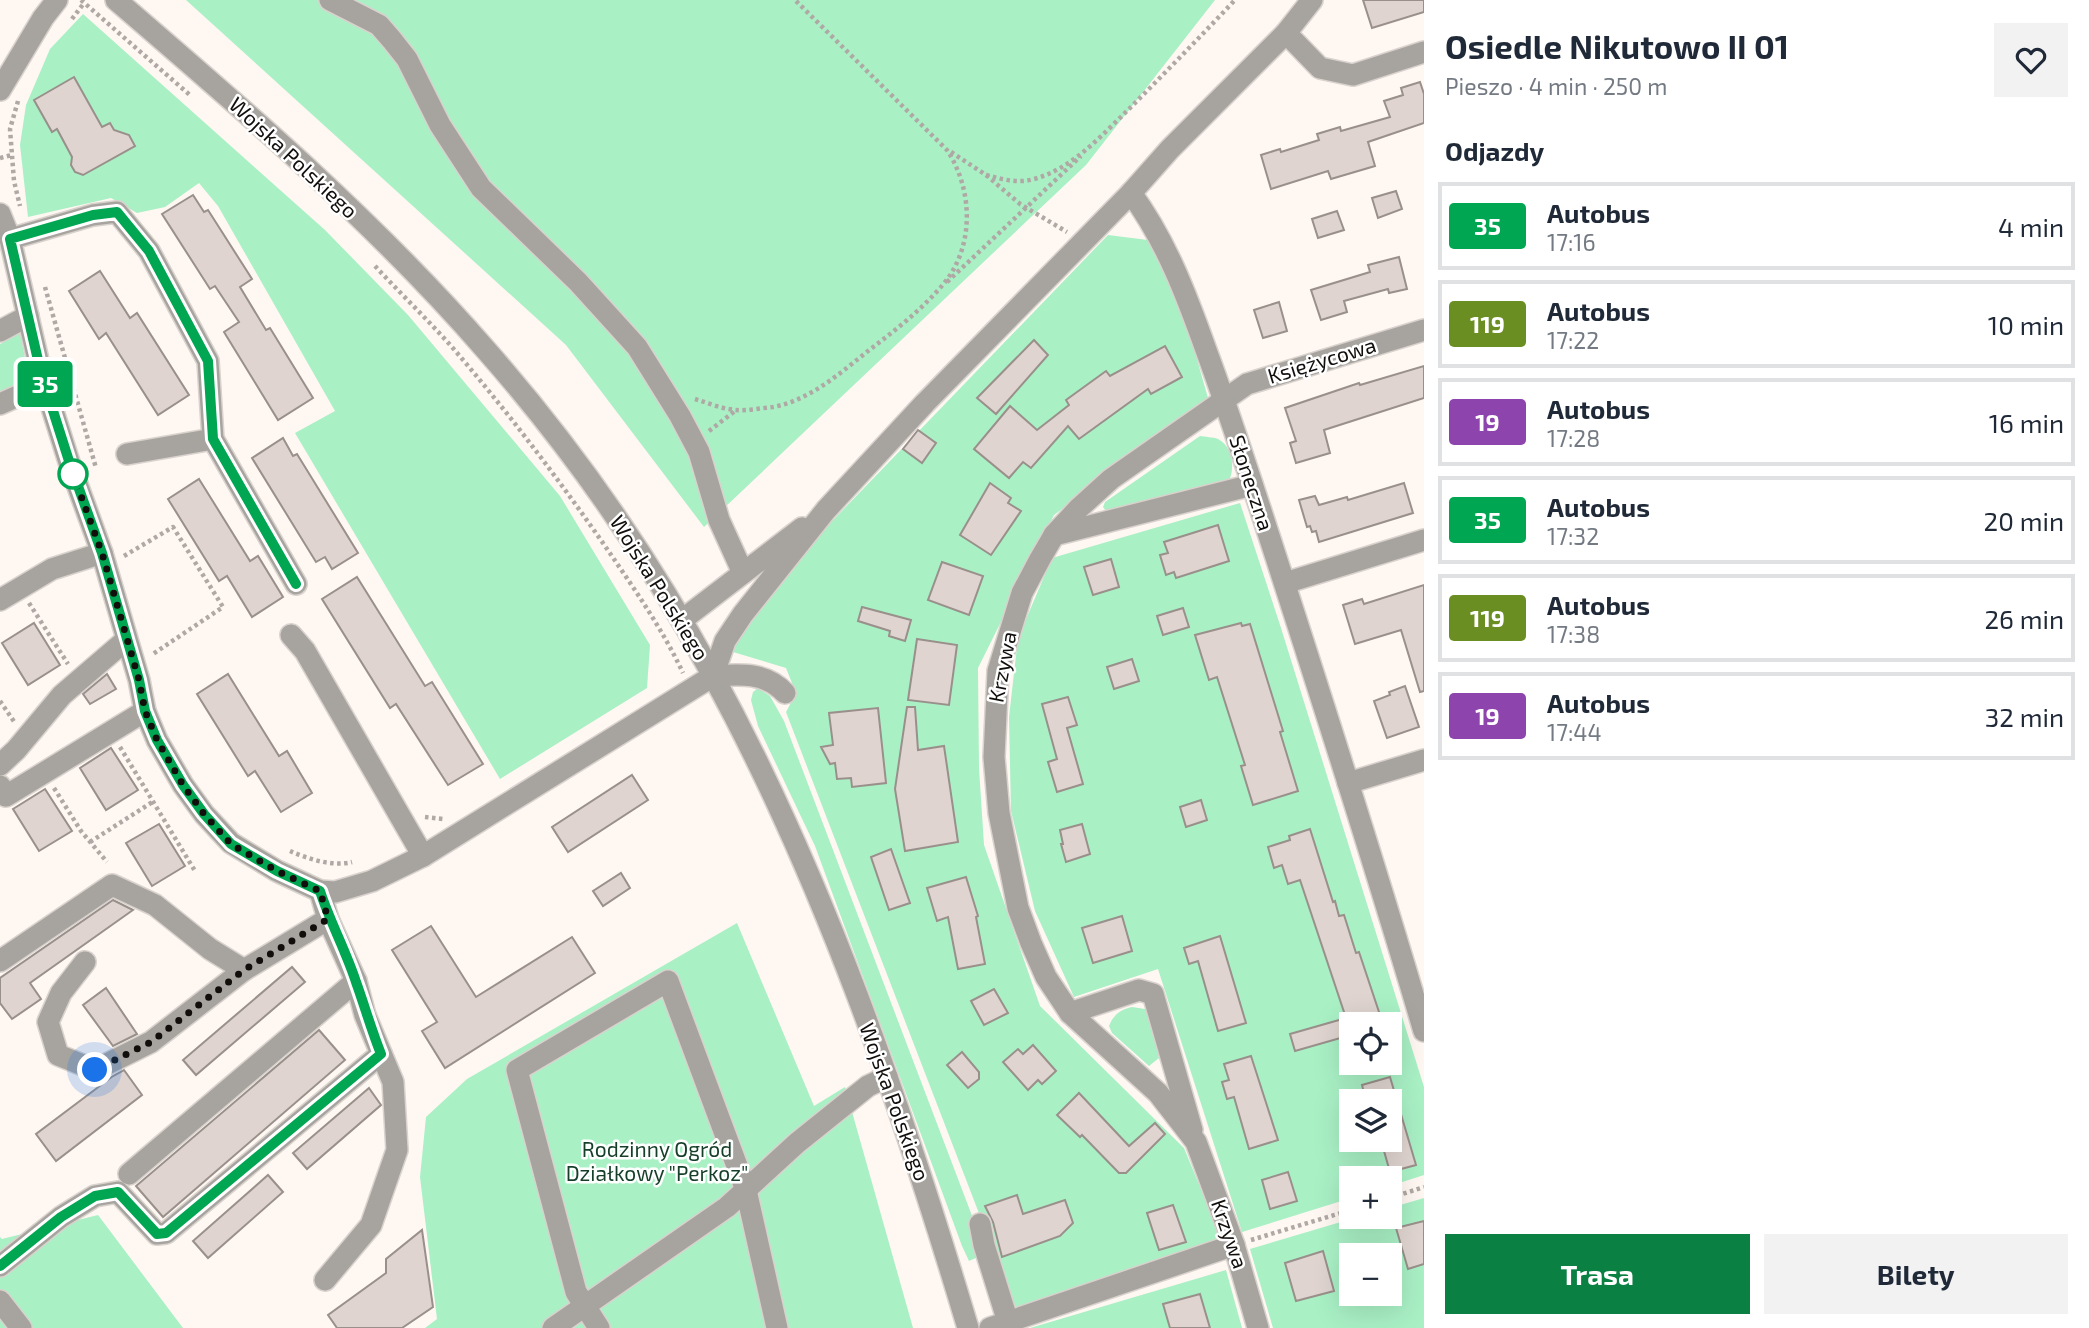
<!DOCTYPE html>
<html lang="pl">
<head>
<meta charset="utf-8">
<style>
  :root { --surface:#fff; --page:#f2f2f3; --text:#1f2937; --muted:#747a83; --line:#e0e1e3; --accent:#0b8043 }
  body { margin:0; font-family:"Exo 2",sans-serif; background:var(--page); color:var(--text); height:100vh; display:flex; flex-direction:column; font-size:26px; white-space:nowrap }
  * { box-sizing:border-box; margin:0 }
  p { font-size:23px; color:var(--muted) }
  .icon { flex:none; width:38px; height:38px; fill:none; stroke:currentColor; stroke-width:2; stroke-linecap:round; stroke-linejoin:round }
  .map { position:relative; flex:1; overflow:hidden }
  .panel { display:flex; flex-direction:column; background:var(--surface); width:665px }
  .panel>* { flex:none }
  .badge { padding:0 14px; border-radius:5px; font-size:24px; line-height:46px }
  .buttons { position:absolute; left:1339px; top:1012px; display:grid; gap:14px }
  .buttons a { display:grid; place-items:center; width:63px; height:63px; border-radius:0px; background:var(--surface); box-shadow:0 7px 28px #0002; font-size:35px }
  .you { position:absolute; width:35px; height:35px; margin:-18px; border:5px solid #fff; border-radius:50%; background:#1a73e8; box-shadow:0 0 0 10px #1a73e833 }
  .map>.badge { position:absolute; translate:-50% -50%; box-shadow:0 0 0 4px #fff }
  h2 { padding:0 21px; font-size:26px; line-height:63px }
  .round { display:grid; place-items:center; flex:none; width:74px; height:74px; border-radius:0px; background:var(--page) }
  .summary { display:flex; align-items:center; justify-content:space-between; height:119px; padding:0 21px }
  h1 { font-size:33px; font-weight:700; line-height:52px }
  .action { display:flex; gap:14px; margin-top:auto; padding:14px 21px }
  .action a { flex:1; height:80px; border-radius:0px; background:var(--accent); color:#fff; font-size:28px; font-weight:700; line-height:80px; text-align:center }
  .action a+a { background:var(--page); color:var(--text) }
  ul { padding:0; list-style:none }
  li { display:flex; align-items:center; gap:21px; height:88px; margin:0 14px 10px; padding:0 7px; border:4px solid var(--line); border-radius:0px }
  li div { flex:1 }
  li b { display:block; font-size:26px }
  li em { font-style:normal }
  li .badge { min-width:77px; font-weight:700; text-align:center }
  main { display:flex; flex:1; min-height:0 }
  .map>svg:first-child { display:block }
  .green { fill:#a9f0c5; fill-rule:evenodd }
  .building { fill:#dfd4cf; stroke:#9a908b; stroke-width:2 }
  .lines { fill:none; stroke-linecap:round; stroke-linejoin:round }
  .minor-casing { stroke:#d9d2cd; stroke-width:24 }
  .path { stroke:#afa8a4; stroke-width:4.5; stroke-dasharray:3.5 3.5; stroke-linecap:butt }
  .minor { stroke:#a7a4a0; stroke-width:21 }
  .line-casing { stroke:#fff; stroke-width:16 }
  .line { stroke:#00a651; stroke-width:10 }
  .walk { stroke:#110e0c; stroke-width:7; stroke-dasharray:0 12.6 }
  .stop-dot { fill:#fff; stroke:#00a651; stroke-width:3.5 }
  .labels { text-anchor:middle; stroke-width:5; stroke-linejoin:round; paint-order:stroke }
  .street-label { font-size:21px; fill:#110e0c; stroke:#fff }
  .park-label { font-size:21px; fill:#153f29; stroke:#fff }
</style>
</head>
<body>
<main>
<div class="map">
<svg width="1424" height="1328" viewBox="0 0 1424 1328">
  <rect width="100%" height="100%" fill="#fff7f2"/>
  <g class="green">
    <path d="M186,0H1215L1086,165L704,527L566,345Z"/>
    <path d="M83,14L325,230L408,315L560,496L650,645L647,688L500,779L295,433L335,411L218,206L199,183L165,207L137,213L111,198L28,217L20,145L26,105L50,49Z"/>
    <path d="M1108,235L1148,240L1182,307L1208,398L1054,515L978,668L979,768L984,845L1040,1006L1184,1148L1223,1243L1017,1312L786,712L796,693L786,668L733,652L745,624L810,544Z"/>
    <path d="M20,333L30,382L0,396V344Z"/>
    <path d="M1200,436C1205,437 1213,437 1218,439C1233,447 1235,467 1229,481L1106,511L1103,507L1105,502Z"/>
    <path d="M1240,503L1281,628L1424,1087V1175L1390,1186V1178H1351V1198L1242,1232L1158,969L1074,997L1035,911L1011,811L1009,717L1018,638L1052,558ZM1351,1024H1390V1062H1351ZM1351,1101H1390V1139H1351Z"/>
    <path d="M758,688L770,696L784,721L974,1221L978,1257L969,1261L962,1246L815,846L758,726L751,700L753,692Z"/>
    <path d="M737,923L814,1106L845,1087L913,1328H425L437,1319L420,1177L426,1117L467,1079Z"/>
    <path d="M1132,1007L1145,1009L1149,1013L1159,1058L1149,1066L1112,1033L1109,1026C1114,1014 1120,1010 1132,1007Z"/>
    <path d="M1424,1198V1328H1273L1250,1249L1361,1216H1390V1208ZM1351,1255H1390V1293H1351Z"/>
    <path d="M98,1215L183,1328H0V1237L2,1239Z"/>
    <path d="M1226,1270L1242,1328H1030Z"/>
  </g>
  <g class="building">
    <path d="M1363,0H1424V12L1372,28Z"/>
    <path d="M74,77L102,127L110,123L114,130L129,135L135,146L83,175L75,172L71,165L72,157L57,129L52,132L34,100Z"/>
    <path d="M1420,82L1424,94V123L1368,142L1375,166L1331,179L1328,171L1271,189L1261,155L1280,149L1281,152L1319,140L1317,134L1340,127L1341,131L1390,117L1384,101L1403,95L1401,88Z"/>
    <path d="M1396,191L1402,209L1378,218L1372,198Z"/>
    <path d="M193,195L204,212L208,210L252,279L240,287L266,330L270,328L313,398L278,420L224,332L239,322L215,286L210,289L162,214Z"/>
    <path d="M1337,211L1344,230L1318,238L1312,219Z"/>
    <path d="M1399,257L1407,289L1389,293L1388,289L1344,301L1347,312L1321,320L1311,290L1370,272L1368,265Z"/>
    <path d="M100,271L130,318L137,313L189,395L158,415L106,333L99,339L69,291Z"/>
    <path d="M1279,302L1287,331L1263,338L1254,310Z"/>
    <path d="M1034,340L1048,355L996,414L977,398Z"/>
    <path d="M1165,346L1182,377L1151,394L1148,389L1079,439L1068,426L1031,468L1023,462L1009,478L974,449L1010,406L1037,430L1069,405L1066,400L1106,371L1110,376Z"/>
    <path d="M1424,366V398L1324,430L1330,453L1296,463L1290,443L1296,441L1285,408L1359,383L1360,385Z"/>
    <path d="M918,430L936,443L922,463L903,449Z"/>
    <path d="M283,438L293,456L297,454L358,553L332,569L325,557L316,562L252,458Z"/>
    <path d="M199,479L250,561L258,556L283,597L252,617L227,576L219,581L168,499Z"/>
    <path d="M990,483L1011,498L1008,503L1021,511L991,555L960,535Z"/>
    <path d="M1404,483L1413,513L1319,542L1316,531L1312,532L1310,526L1307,527L1299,500L1315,496L1319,505L1347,497L1348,500Z"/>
    <path d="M1218,525L1229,561L1176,578L1174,572L1166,575L1160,555L1168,553L1164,542Z"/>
    <path d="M1111,559L1119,587L1093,595L1084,567Z"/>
    <path d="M942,562L983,576L969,615L928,600Z"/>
    <path d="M357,577L425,686L432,682L483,764L448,785L396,704L390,708L322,599Z"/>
    <path d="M1424,585V691L1420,692L1401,630L1355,644L1343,605L1362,599L1364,604Z"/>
    <path d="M862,607L911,620L905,641L889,636L890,631L858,621Z"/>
    <path d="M1183,608L1189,627L1163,635L1157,616Z"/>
    <path d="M34,623L60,665L28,685L2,643Z"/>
    <path d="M1241,623L1242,626L1250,624L1283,731L1280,732L1298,791L1253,805L1241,766L1245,765L1217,677L1209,680L1195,635Z"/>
    <path d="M917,639L957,645L949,705L908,700Z"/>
    <path d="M1132,659L1139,681L1114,689L1107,667Z"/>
    <path d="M107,674L116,689L90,704L83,694Z"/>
    <path d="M228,674L279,756L287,751L312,793L281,812L255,771L248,776L197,694Z"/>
    <path d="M1405,686L1419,727L1387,738L1374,701L1390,695L1389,692Z"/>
    <path d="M1068,697L1077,725L1067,728L1083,784L1057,792L1048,762L1057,759L1042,704Z"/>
    <path d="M907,707H915L918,750L944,746L958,842L905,851L895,789Z"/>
    <path d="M878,708L886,783L852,787L851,778L837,779L835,763L830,764L821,747L833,745L829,713Z"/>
    <path d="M111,748L138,790L106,810L80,768Z"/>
    <path d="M632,775L648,800L568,852L552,827Z"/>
    <path d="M45,789L72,831L39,851L13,809Z"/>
    <path d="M1201,800L1207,820L1186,827L1180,807Z"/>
    <path d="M159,824L185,866L152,886L126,843Z"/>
    <path d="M1082,824L1090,854L1066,862L1061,844H1063L1060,830Z"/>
    <path d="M1310,829L1333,902L1335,901L1339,916L1344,915L1356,953L1359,952L1383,1024H1351V1035L1295,1051L1290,1034L1346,1018L1300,880L1288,884L1282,865L1274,868L1268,847L1290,840L1289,836Z"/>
    <path d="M891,849L910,903L889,910L871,857Z"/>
    <path d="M621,873L630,888L603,906L593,891Z"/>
    <path d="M966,877L978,916L976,917L985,964L958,969L948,917L937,921L927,888Z"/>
    <path d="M113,900L133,910L30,983L41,999L12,1019L0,1003V978Z"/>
    <path d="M1122,916L1132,951L1093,963L1082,928Z"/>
    <path d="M431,926L476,997L572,937L595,973L445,1068L422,1031L437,1022L392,950Z"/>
    <path d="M1220,936L1246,1023L1218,1031L1198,961L1189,964L1184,948Z"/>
    <path d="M292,967L305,982L196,1075L183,1060Z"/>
    <path d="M106,988L137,1034L113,1046L83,1005Z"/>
    <path d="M994,989L1008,1013L984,1025L971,1001Z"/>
    <path d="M319,1030L345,1060L163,1217L136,1186Z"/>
    <path d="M1033,1045L1056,1071L1042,1084L1038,1080L1028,1090L1003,1062L1018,1049L1023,1054Z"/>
    <path d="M962,1052L979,1072V1079L968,1088L947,1065Z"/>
    <path d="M1251,1056L1278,1140L1249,1149L1234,1097L1227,1099L1222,1082L1229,1080L1224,1064Z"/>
    <path d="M124,1070L142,1095L56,1161L36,1134L113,1076Z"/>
    <path d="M1390,1077L1416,1165L1390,1172L1382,1144L1390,1142V1101H1366L1362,1085Z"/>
    <path d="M369,1088L381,1105L307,1169L293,1153Z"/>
    <path d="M1079,1093L1129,1146L1155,1123L1165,1134L1126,1173H1119L1082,1135L1080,1137L1057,1115Z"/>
    <path d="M1288,1172L1297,1201L1270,1209L1262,1180Z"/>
    <path d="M268,1175L283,1192L208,1258L193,1241Z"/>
    <path d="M1017,1195L1023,1214L1065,1200L1073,1223L1060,1236L1002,1257L993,1222L985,1206Z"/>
    <path d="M1173,1205L1186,1242L1159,1250L1147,1213Z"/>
    <path d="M1424,1221V1264L1408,1269L1396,1228Z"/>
    <path d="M422,1230L433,1307L402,1328H337L328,1315L386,1273V1259Z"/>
    <path d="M1323,1251L1334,1291L1296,1301L1285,1263Z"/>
    <path d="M1200,1294L1210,1328H1170L1163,1304Z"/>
  </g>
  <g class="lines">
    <defs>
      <g id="minor">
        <path d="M116,0C244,110 375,222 486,350C573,449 649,558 712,674C823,877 902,1107 968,1328"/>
        <path d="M330,0L379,25L392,40L407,59L440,125L481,188L578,282L637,347L680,416L699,452L719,520L743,573"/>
        <path d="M1286,33L1320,68L1353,75L1424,52"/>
        <path d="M0,90L43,18L57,0"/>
        <path d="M1131,193C1166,241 1186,294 1206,350C1225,401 1242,453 1259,505C1316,680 1372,855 1424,1031"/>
        <path d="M0,214L10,239L41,373L69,462L102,553L139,680L145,711L157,740L183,785L204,814L231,843L277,871L320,891L335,892L372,881L423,856L713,676C740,674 766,672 785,693"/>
        <path d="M10,239L93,215L117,212L149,251L208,361L213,439L296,584"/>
        <path d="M0,331L28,316"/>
        <path d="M0,404L45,384"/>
        <path d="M127,454L213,439"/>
        <path d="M1054,535L1252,485"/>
        <path d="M1285,583L1424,540"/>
        <path d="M0,600L52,569L102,553"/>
        <path d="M682,620L802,528"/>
        <path d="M291,635L305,651L423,856"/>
        <path d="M713,676L725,641L743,614L826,510L925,403L1131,193L1170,149L1286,33L1312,0"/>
        <path d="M0,765L16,750L62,695L126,640"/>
        <path d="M1348,783L1424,760"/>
        <path d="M0,786L6,796L145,711"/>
        <path d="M320,891L328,919L356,981L365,1015L393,1082L397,1150L371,1225L325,1280"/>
        <path d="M0,961L112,885L155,905L210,949L244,970"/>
        <path d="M85,962L61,993L48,1022L58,1055L95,1070L151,1042L244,970L328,919"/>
        <path d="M1070,1013L1139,990L1153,994L1192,1130"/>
        <path d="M129,1174L356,981"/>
        <path d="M980,1224L984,1245L1008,1322"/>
        <path d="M0,1266L61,1217L95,1196L118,1192L157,1234L166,1233L381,1054"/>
        <path d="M0,1301L21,1328"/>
        <path d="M553,1328L727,1207L797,1143L868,1086L887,1077"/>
        <path d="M599,1328L576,1292L517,1070L668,981L746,1190L777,1328"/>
        <path d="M990,1328L1234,1245"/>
        <path d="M1258,1328L1234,1245L1196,1142L1158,1093L1070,1013L1046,977L1031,943L1018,908L999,813L994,757L998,671L1022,593L1040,559L1054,535L1079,508L1111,479L1247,384L1424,330"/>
      </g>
    </defs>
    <use href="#minor" class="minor-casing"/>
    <g class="path">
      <path d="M81,0L191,96"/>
      <path d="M72,19L84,3"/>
      <path d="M18,101L10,129L14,181L20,206"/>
      <path d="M951,152L986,175L1020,204L1067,232"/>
      <path d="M0,158L12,155"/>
      <path d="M986,175C1002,179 1017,184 1034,179C1072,169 1102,135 1129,109C1165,73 1200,37 1235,0"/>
      <path d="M375,266C400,293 427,319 452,347C507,411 557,477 605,546C633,587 662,628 683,673"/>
      <path d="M947,282L1081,156"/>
      <path d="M45,287L96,468"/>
      <path d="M695,399C708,403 722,409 736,410C747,411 762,408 773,407C810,400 839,374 868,351C893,332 919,312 940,288C975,250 974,191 947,150L795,0"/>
      <path d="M709,431L735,411"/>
      <path d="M124,556L173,527L223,607L153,654"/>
      <path d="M29,603L68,664"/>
      <path d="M0,701L15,723"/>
      <path d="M120,747L195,871"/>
      <path d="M54,788L81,831L107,862"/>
      <path d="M425,817L443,819"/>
      <path d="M90,842L154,801"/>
      <path d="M290,851C308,859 333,867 352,862"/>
      <path d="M1390,1198L1424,1187"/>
      <path d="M1251,1240L1351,1210"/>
    </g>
    <use href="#minor" class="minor"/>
  </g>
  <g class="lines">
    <defs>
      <path id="line" d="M0,1266L61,1217L95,1196L118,1192L157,1234L166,1233L381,1054C371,1029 365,1007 356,982C346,951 330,922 320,891L277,871L231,844L204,814L183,785L157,740L145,711L139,680L102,553L69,461L41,373L10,239L93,215L117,212L149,251L208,361L213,439L296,584"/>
    </defs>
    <use href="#line" class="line-casing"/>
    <use href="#line" class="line"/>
    <path class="walk" d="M73,474L102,553L139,680L145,711L157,740L183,785L204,814L231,844L277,871L320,891L328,919L244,970L151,1042L95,1070"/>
  </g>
  <circle class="stop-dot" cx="73" cy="474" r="14"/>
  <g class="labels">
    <g class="street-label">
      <text transform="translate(293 158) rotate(43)" y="7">Wojska Polskiego</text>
      <text transform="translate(1322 361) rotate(-17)" y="7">Księżycowa</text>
      <text transform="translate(1251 483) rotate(72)" y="7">Słoneczna</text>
      <text transform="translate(659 588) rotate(58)" y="7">Wojska Polskiego</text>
      <text transform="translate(1003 667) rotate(-79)" y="7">Krzywa</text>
      <text transform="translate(894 1102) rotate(70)" y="7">Wojska Polskiego</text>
      <text transform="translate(1229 1234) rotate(71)" y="7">Krzywa</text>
    </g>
    <g class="park-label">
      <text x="657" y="1157">Rodzinny Ogród<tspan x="657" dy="24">Działkowy "Perkoz"</tspan></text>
    </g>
  </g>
</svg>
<div class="buttons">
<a><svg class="icon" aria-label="locate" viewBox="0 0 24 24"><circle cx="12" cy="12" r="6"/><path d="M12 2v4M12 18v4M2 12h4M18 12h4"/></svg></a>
<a><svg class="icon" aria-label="layers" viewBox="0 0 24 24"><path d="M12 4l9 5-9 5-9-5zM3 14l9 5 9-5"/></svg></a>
<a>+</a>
<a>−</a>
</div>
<div class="you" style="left:95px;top:1070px"></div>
<b class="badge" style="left:45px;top:384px;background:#00a651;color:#fff">35</b>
</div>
<section class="panel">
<div class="summary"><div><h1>Osiedle Nikutowo II 01</h1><p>Pieszo · 4 min · 250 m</p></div><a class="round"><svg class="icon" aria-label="heart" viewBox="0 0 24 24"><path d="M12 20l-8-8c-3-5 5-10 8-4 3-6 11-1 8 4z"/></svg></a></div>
<h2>Odjazdy</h2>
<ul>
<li><span class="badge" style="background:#00a651;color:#fff">35</span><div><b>Autobus</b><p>17:16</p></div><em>4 min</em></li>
<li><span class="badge" style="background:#6b8e23;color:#fff">119</span><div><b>Autobus</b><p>17:22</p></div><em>10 min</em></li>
<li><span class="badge" style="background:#8e44ad;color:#fff">19</span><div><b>Autobus</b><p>17:28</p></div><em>16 min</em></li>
<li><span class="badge" style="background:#00a651;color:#fff">35</span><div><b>Autobus</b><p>17:32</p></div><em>20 min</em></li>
<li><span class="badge" style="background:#6b8e23;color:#fff">119</span><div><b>Autobus</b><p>17:38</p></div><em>26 min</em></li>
<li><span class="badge" style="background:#8e44ad;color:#fff">19</span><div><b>Autobus</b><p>17:44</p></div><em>32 min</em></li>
</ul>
<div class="action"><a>Trasa</a><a>Bilety</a></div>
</section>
</main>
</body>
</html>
